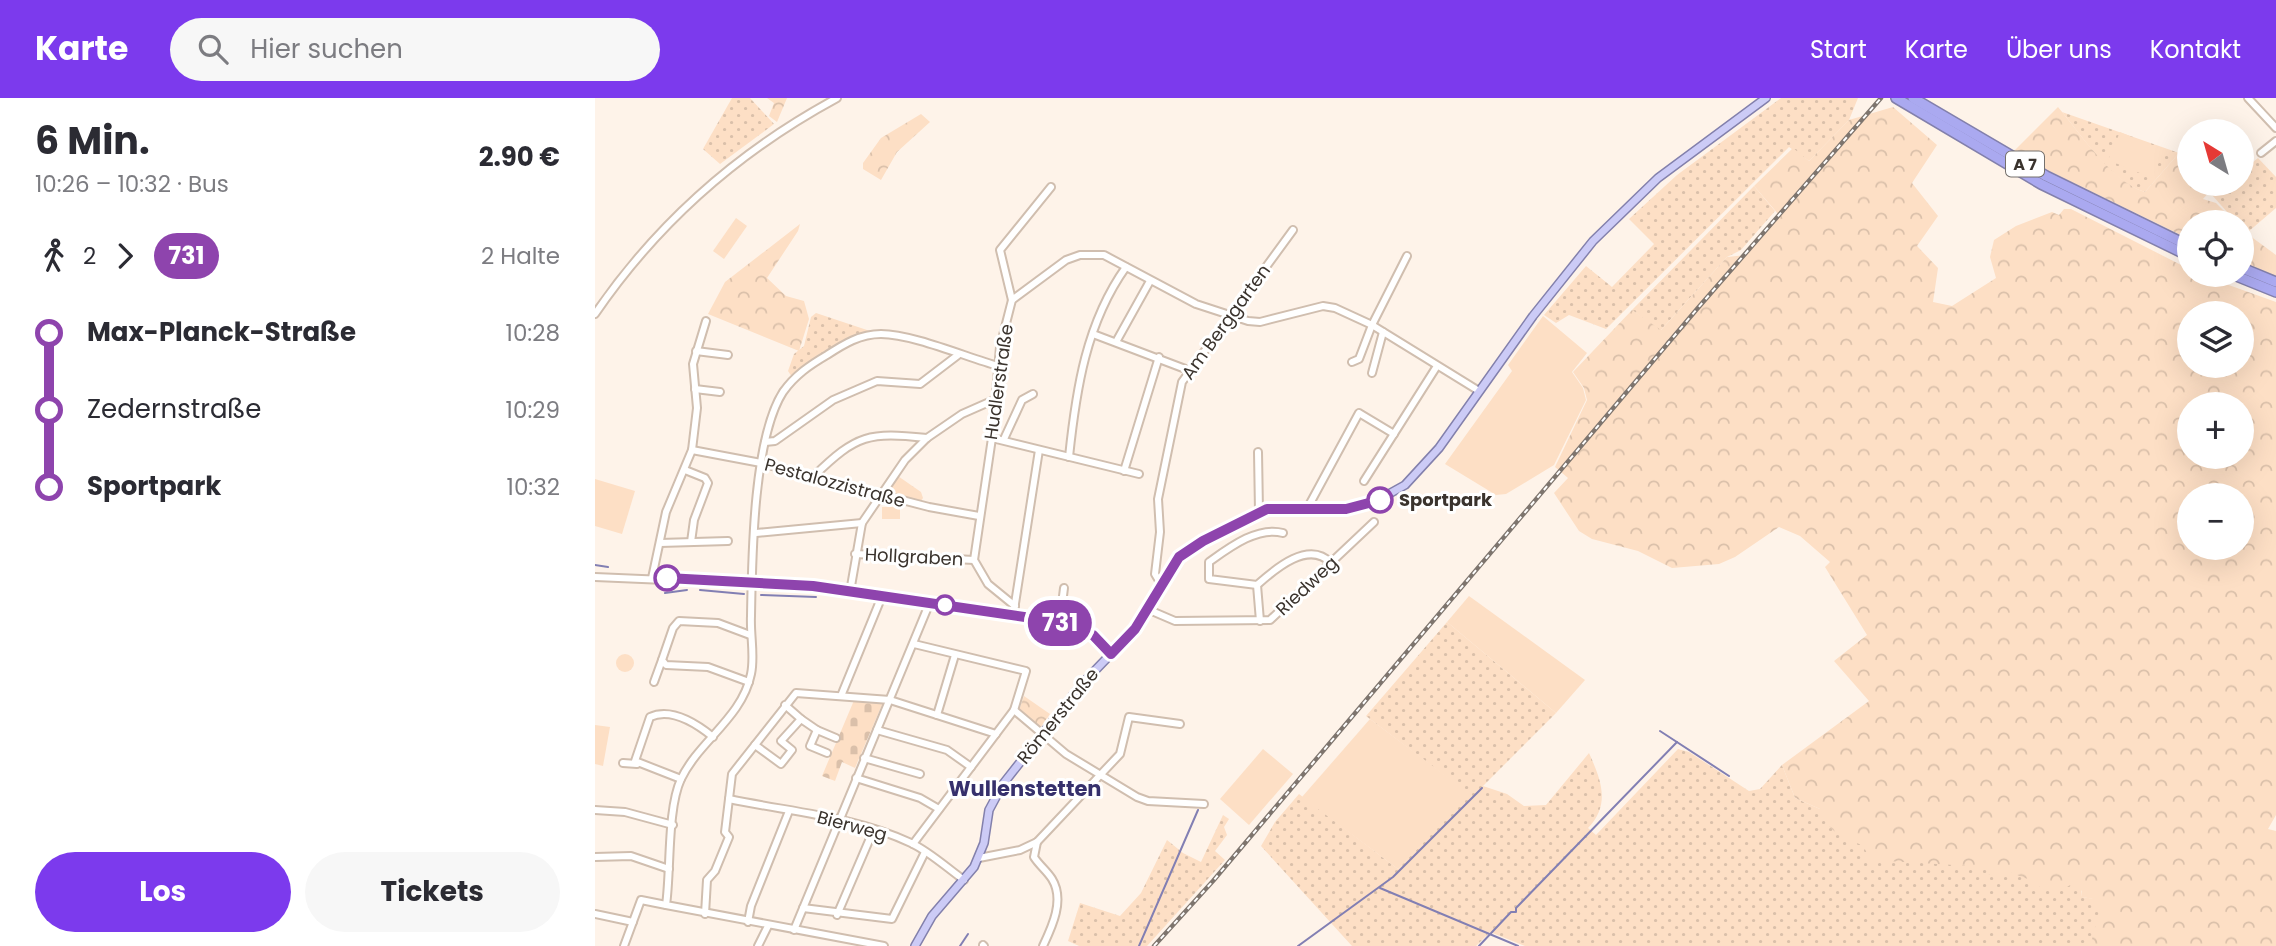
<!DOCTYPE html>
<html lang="de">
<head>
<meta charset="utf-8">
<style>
  :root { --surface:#fff; --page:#f7f7f7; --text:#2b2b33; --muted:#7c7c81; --accent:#7c3aed }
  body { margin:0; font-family:Poppins,sans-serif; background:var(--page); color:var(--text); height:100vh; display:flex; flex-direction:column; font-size:26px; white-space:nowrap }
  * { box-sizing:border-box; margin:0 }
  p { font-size:23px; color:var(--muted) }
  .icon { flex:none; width:38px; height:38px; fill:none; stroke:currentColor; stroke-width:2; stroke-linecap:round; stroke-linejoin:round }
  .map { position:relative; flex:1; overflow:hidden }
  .panel { display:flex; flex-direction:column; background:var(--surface); width:595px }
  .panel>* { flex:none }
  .badge { padding:0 14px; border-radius:23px; font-size:24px; line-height:46px }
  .needle { width:46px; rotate:323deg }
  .fabs { position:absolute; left:1582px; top:21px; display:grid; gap:14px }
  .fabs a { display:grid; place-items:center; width:77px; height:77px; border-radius:50%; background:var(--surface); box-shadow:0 7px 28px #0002; font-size:35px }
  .map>.badge { position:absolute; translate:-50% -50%; box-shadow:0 0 0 4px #fff }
  .legs { display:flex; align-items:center; gap:10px; height:77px; padding:0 35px; font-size:23px }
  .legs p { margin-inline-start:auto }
  .head { display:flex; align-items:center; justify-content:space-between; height:119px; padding:0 35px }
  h1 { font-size:38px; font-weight:700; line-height:52px }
  .action { display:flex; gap:14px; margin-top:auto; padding:14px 35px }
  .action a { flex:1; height:80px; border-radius:42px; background:var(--accent); color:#fff; font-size:28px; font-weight:700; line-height:80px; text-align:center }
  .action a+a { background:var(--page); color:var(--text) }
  ul { padding:0 35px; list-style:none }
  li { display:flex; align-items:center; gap:24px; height:77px; font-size:26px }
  li i { display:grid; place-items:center; width:10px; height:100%; margin:0 9px; background:currentColor }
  li i::after { content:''; width:18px; height:18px; margin:-9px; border:5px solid; border-radius:50%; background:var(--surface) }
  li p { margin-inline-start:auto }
  li:first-child i { background:linear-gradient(#0000 50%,currentColor 0) }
  li:last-child i { background:linear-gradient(currentColor 50%,#0000 0) }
  header { display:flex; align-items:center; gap:42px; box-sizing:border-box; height:98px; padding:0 35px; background:var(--accent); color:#fff }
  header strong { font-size:33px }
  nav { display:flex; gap:38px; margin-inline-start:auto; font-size:24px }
  .search { width:490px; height:63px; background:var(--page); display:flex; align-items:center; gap:18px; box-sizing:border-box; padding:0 24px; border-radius:38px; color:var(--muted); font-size:26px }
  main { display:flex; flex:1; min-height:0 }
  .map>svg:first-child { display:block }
  .grass { fill:url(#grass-dots) }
  .forest { fill:url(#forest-crowns); fill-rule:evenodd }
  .cemetery { fill:url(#cemetery-stones) }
  .garden { fill:#fddfc5 }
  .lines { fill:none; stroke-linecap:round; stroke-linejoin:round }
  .stream { stroke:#827fb3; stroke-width:2 }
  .minor-casing { stroke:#d0beaf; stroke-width:10 }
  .major-casing { stroke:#8380ac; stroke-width:10 }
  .highway-casing { stroke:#8380ac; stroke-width:12 }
  .minor { stroke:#fff; stroke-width:6 }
  .major { stroke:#cccbf6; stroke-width:7 }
  .highway { stroke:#aaa9f0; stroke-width:9 }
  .rail-casing { stroke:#7e756e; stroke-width:4.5 }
  .rail { stroke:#fff; stroke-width:2; stroke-dasharray:5; stroke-linecap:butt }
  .line-1-casing { stroke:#fff; stroke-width:16 }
  .line-1 { stroke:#8e44ad; stroke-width:10 }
  .stop-1-dot { fill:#fff; stroke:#8e44ad; stroke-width:3.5 }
  .labels { text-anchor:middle; stroke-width:6; stroke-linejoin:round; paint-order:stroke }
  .shield { fill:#fff; stroke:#75706c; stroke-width:2 }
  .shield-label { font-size:16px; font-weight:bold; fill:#3a332d }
  .street-label { font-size:18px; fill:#3a332d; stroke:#fff }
  .stop-label { font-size:18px; font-weight:bold; fill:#3a332d; stroke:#fff; text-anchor:start }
  .quarter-label { font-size:21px; font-weight:bold; fill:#36306c; stroke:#fff }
</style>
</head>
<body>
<header>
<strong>Karte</strong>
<div class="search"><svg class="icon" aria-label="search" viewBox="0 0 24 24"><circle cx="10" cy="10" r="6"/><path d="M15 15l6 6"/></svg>Hier suchen</div>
<nav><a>Start</a><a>Karte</a><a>Über uns</a><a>Kontakt</a></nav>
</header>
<main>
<section class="panel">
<div class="head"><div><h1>6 Min.</h1><p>10:26 – 10:32 · Bus</p></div><b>2.90 €</b></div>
<div class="legs"><svg class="icon" aria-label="walk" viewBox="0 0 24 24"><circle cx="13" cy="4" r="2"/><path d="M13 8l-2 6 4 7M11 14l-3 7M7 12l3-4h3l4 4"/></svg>2<svg class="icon" aria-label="forward" viewBox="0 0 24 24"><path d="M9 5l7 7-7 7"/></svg><b class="badge" style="background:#8e44ad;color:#fff">731</b><p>2 Halte</p></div>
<ul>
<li><i style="color:#8e44ad"></i><b>Max-Planck-Straße</b><p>10:28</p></li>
<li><i style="color:#8e44ad"></i><span>Zedernstraße</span><p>10:29</p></li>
<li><i style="color:#8e44ad"></i><b>Sportpark</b><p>10:32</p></li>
</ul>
<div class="action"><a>Los</a><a>Tickets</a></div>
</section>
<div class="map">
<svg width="1681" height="848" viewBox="0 0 1681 848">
  <defs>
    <pattern id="grass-dots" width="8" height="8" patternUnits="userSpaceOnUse" patternTransform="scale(1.75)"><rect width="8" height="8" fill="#fddfc5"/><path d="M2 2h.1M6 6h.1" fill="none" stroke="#dac0aa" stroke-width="1.8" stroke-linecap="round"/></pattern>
    <pattern id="forest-crowns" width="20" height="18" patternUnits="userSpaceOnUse" patternTransform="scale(1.75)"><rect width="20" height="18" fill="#fddfc5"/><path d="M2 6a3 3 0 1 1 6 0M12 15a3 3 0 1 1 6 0" fill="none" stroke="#dac0aa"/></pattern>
    <pattern id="cemetery-stones" width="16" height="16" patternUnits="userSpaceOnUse" patternTransform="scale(1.75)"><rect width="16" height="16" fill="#fddfc5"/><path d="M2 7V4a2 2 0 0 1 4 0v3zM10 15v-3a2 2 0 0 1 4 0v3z" fill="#dac0aa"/></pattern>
  </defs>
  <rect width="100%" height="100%" fill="#fef3e9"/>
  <g class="grass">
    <path d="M137,0H155L179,26L125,66L108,51Z"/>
    <path d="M1186,0H1263L1254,22L1214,63L1194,49L1011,231L974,217L961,225L949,217L991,168L1017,189L1059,146L1034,121L1082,77Z"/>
    <path d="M1467,14L1584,55L1550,94C1516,84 1489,40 1467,14Z"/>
    <path d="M1663,60L1681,79V110L1653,134L1647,129V124H1641L1617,97L1631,86H1647V73Z"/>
    <path d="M1159,88L1180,113L1146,152L1132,159L1065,233L1037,212Z"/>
    <path d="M221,215L278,234L254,240L197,279L193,273L199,256L209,248L216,219Z"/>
    <path d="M852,524L961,615L888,688L912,696L929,708L951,707L994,655C1006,682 1016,706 993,730L1001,737L1083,651L1094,654L1154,693L1165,691L1187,667L1200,700L1225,711L1418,771L1486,787L1487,799L1577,813L1629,848H930L895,834L881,848H757L666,748L680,724L704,696L803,771L874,696L771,618Z"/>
    <path d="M628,717L634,721L629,729L632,737L620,753L630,762L552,848H484L473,843L485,805L525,818L546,795L572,742L588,755L606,764Z"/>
  </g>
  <g class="forest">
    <path d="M172,0H192L182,24L174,18L179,5Z"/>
    <path d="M1298,9L1342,47L1317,85L1343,118L1322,148L1343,170L1338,204L1357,208L1401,180L1395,159L1399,142L1421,128L1457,114L1464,117L1469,111H1476L1594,171V177H1606L1681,204V717L1673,731L1681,733V848H1495L1507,804L1500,805L1498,801L1487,799V793L1477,786L1465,793L1448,792L1438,783L1414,774L1394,777L1392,769L1275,762L1268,747C1249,742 1230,731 1225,711L1200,700L1187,667L1274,603L1239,563L1272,537L1230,469L1235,464L1205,438L1184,429L1140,459L1124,466L1077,470L1043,453L997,441L984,433L959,395L973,380L960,369L992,302L989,290L978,274L1037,212L1066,232L1132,159L1151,157L1184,117L1159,88L1198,50L1214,63L1254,22ZM1594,215H1647V268H1594ZM1647,306V359H1594V306ZM1647,397V450H1594V397Z"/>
    <path d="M1463,9C1484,34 1518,85 1550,94L1584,55L1594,64V86H1612L1616,92L1608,101L1621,105L1640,124H1594V141L1417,55Z"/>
    <path d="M326,16L335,24L302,54L286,82L268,71V65L286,40Z"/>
    <path d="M205,126L203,133L172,180L191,198L209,203L214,221L204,253L113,216L130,184Z"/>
    <path d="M1647,132L1681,157V179L1647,164Z"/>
    <path d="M300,376L326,394L328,400L324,406L286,395Z"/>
    <path d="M429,598L455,616L446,629L424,612Z"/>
  </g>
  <path class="cemetery" d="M260,600L289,602L260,670L247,664L240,683L227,678Z"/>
  <g class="garden">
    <path d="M1525,34L1569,52L1557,80L1513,62Z"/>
    <path d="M141,120L152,128L129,161L118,153Z"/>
    <path d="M948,218L992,255L977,274L988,290L991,302L959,367L911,396L901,397L850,366L917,273L913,267Z"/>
    <path d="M0,381L40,393L27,436L0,428Z"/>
    <rect x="287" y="409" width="18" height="12"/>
    <path d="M874,498L990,582L961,615L852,524Z"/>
    <circle cx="30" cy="565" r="9"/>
    <path d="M775,621L875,696L803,771L707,699Z"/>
    <path d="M0,627L15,629L8,668L0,666Z"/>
    <path d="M668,651L698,676L654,727L625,701Z"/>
  </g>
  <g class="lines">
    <g class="stream">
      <path d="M0,467L13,469"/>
      <path d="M105,492L149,496"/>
      <path d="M70,495L92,492"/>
      <path d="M166,497L221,499"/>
      <path d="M1065,633L1134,678"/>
      <path d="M785,790L923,848"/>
      <path d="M365,848L373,836"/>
      <path d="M544,848L603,712"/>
      <path d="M703,848L798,779L887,690"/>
      <path d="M884,848L916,814H921V810L1082,644"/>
    </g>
    <defs>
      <g id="minor">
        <path d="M1653,0L1681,30"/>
        <path d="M1666,55L1681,43"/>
        <path d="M417,202L405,152L456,89"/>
        <path d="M0,216C63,124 144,53 242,0"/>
        <path d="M498,236L593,272"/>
        <path d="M521,244L555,183"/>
        <path d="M101,253L133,257"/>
        <path d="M757,264L764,261L777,227L812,158"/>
        <path d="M777,275L788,234"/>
        <path d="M100,291L125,294"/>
        <path d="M397,340L544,376"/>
        <path d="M409,341L427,302L438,296"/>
        <path d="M170,344L180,343L238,302L282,283L325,286L363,257"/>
        <path d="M97,352L166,365L334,409L384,418"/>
        <path d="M663,354L664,413"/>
        <path d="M474,359C481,292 491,225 531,169"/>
        <path d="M90,372L110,380L113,385L99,422L96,444"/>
        <path d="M529,373L564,259"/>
        <path d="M219,378C262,336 274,334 332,340"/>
        <path d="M769,383L842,268"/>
        <path d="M712,411L764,315L799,336"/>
        <path d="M161,435L267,425"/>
        <path d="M688,435C663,428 635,449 614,464V481L662,487C681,470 714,442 736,465"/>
        <path d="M65,445L133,443"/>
        <path d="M260,456L379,462"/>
        <path d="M0,479L212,488L335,504L467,526L501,539L516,556"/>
        <path d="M57,480L71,414L97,352L102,310L98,266L111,223"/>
        <path d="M566,486L560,476L565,434L563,401L587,284L698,132"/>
        <path d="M662,487L665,523"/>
        <path d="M469,490L466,514L476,522L474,528"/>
        <path d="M255,494L267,425L310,362L332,340L367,316L401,301"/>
        <path d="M420,508L393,486L379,462L397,340L405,249L417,202L471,162L485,157H509L601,206L653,223L665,224L728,208L740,210L777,227L884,293"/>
        <path d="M552,511L580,523L675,522L779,424"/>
        <path d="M419,512L444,352"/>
        <path d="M59,584L67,562"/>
        <path d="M154,584L113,569L71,567L67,562L78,530L84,523L123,525L155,537"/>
        <path d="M246,598L287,498"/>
        <path d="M419,612L471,656L542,699L553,703L609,706"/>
        <path d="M342,617L360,557"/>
        <path d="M206,621L222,632L241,640"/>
        <path d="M222,632L215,648L232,655"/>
        <path d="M282,632L352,652L376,669"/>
        <path d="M160,647L186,666L197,652L186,643L206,621L190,607"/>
        <path d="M269,660L325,676"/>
        <path d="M28,665L42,666"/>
        <path d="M261,680L325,700L344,711"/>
        <path d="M86,681L40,663L55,619C77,609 102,626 118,639"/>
        <path d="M134,701C195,714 259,718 316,745C335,754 352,770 369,782"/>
        <path d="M0,712L30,714L78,727"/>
        <path d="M442,744L439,759C444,767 452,773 457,781C470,802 457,829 448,848"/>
        <path d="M318,746L419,612L431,573L319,546"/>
        <path d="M0,759L36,758L74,771"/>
        <path d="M384,760L425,752L442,744L525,656L534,619L585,626"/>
        <path d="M208,810L297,821L330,754"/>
        <path d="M0,816L38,824"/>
        <path d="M110,816L112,782L120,773L134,739L130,734L137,676L201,595L295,602L401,636"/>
        <path d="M242,817L279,731"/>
        <path d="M153,824L156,808L194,713"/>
        <path d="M199,832L335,504"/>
        <path d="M388,847L389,848"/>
        <path d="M29,848L46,802L71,807"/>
        <path d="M163,848L173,828"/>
        <path d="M289,848L71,807C76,773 72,711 86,681C104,643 147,620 156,576C160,558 155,537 156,518C157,461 158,341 188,294C200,277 215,267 232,257C249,246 265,236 286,236C317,236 371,259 403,268"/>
      </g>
      <path id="major" d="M320,848L337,818L379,769L389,745L394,712L408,686L486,587L540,531L584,459L664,413L682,409L751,411L783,402L810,387L844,350L938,218L998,143L1063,80L1171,0"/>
      <g id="highway">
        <path d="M1301,0L1446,86L1594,158"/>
        <path d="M1318,0L1451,78L1594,148"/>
        <path d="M1647,170L1681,184"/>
        <path d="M1639,177L1681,194"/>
      </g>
    </defs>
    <use href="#minor" class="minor-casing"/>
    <use href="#major" class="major-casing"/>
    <use href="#highway" class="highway-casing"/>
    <use href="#minor" class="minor"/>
    <use href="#major" class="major"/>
    <use href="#highway" class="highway"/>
    <defs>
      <path id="rail" d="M559,848L618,783L1102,211L1286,0"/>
    </defs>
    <use href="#rail" class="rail-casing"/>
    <use href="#rail" class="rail"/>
  </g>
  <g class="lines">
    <defs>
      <path id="line-1" d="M72,480L218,488L450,522L498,537L516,556L540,531L584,459L608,443L672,411H751L785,402"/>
    </defs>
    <use href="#line-1" class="line-1-casing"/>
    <use href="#line-1" class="line-1"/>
  </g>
  <g class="stop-1-dot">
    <circle cx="785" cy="402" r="12"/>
    <circle cx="72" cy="480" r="12"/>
    <circle cx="350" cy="507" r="9"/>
  </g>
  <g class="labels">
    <rect class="shield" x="1411" y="53.5" width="38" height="25" rx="5"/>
    <g class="shield-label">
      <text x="1430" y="72">A 7</text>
    </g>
    <g class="street-label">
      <text transform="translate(631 224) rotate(-54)" y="6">Am Berggarten</text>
      <text transform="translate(404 284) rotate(-82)" y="6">Hudlerstraße</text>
      <text transform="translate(240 385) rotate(15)" y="6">Pestalozzistraße</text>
      <text transform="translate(319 459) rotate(3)" y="6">Hollgraben</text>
      <text transform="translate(712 488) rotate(-43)" y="6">Riedweg</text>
      <text transform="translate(463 618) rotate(-51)" y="6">Römerstraße</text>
      <text transform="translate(257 728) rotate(15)" y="6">Bierweg</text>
    </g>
    <g class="stop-label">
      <text x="804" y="408">Sportpark</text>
    </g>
    <g class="quarter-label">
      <text x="430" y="698">Wullenstetten</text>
    </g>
  </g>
</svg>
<div class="fabs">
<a><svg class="needle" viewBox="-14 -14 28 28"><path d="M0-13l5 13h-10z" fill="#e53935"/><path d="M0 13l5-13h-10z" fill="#7c7c81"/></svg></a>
<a><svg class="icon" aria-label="locate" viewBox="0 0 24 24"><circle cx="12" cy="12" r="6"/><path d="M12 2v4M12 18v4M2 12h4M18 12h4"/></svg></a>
<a><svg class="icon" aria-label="layers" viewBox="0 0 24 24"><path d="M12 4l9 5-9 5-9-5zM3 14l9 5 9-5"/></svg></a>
<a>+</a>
<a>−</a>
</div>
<b class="badge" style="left:465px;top:525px;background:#8e44ad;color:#fff">731</b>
</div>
</main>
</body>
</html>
